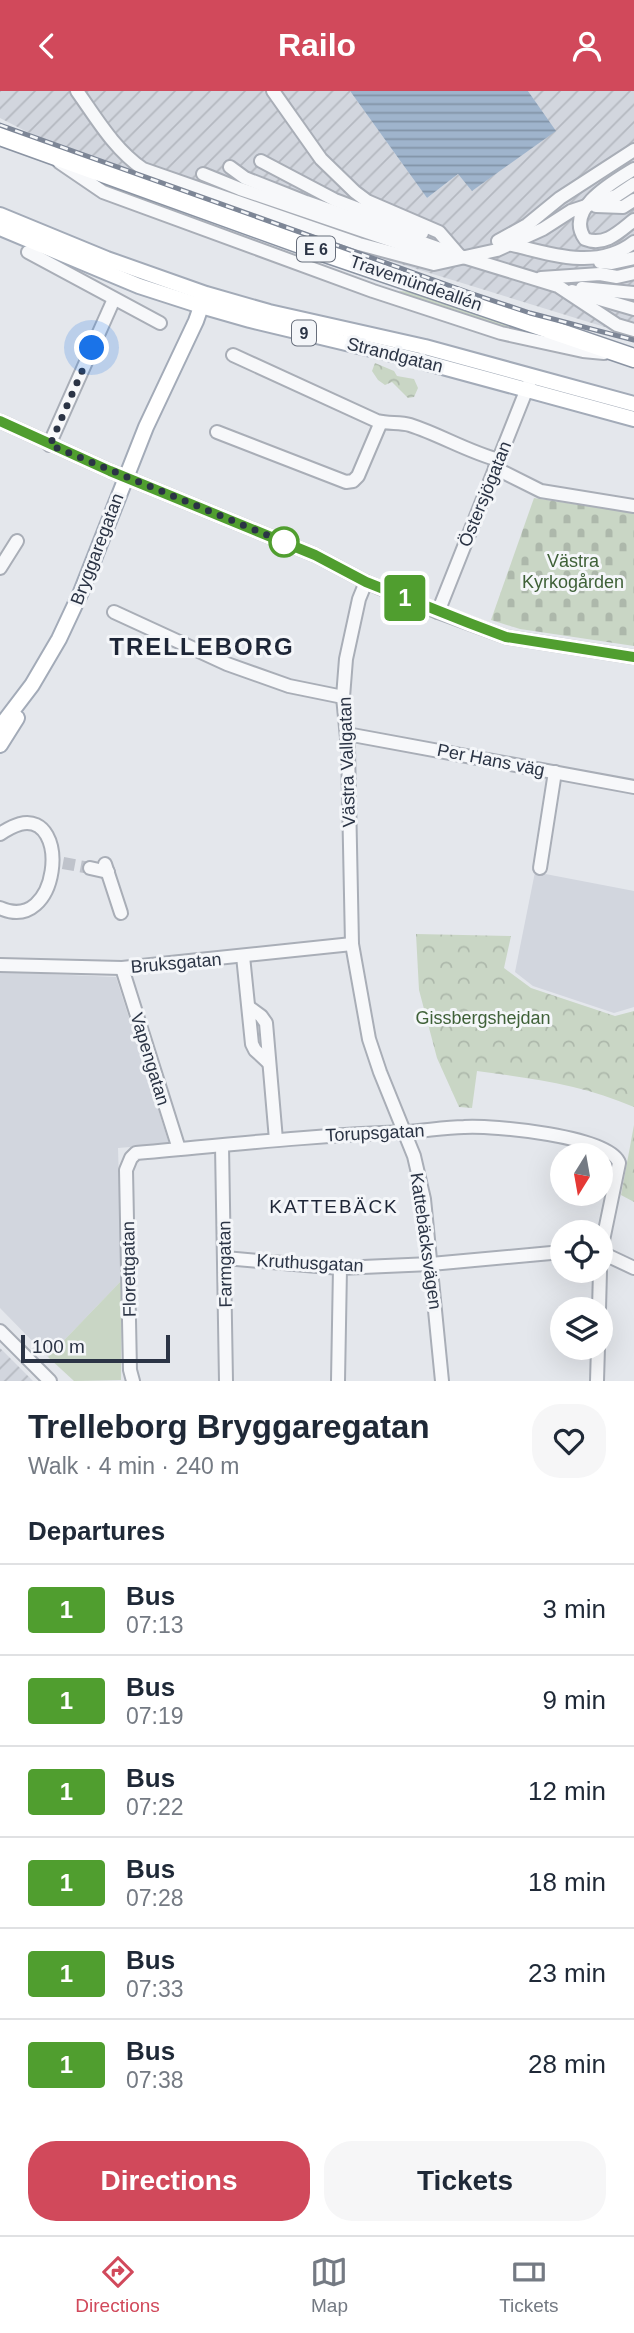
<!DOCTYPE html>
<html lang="en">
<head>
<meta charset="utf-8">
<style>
  :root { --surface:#fff; --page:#f6f6f7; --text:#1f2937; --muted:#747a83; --line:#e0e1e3; --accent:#d1495b }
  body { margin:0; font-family:Helvetica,sans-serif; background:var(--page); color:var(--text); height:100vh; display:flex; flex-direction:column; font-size:26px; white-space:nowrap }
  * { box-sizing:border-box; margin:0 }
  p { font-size:23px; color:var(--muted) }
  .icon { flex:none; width:38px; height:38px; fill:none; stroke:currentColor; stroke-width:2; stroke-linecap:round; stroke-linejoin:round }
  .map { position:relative; height:1290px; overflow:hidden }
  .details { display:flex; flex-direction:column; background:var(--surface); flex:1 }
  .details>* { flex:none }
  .badge { padding:0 14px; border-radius:5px; font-size:24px; line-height:46px }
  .needle { width:46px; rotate:191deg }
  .controls { position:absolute; left:550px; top:1052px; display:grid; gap:14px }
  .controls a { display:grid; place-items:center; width:63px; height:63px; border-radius:50%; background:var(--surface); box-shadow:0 7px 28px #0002; font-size:35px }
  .scale { position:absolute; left:21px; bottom:18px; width:149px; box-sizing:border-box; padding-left:7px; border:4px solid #2b3445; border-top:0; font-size:19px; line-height:24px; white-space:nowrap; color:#2b3445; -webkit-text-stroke:5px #f4f6f9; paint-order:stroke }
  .you { position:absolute; width:35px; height:35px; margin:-18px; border:5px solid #fff; border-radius:50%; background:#1a73e8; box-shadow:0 0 0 10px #1a73e833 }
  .map>.badge { position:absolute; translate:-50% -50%; box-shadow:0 0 0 4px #fff }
  h2 { padding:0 28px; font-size:26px; line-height:63px }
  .round { display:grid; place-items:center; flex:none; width:74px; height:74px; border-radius:28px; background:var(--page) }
  .headline { display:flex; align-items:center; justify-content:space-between; height:119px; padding:0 28px }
  h1 { font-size:33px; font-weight:600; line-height:52px }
  .button { display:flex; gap:14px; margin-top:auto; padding:14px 28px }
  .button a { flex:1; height:80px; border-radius:28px; background:var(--accent); color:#fff; font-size:28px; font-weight:600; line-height:80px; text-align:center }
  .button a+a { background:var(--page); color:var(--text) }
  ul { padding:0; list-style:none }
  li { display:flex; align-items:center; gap:21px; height:91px; padding:0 28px; border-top:2px solid var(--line) }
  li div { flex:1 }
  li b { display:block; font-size:26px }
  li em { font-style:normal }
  li .badge { min-width:77px; font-weight:700; text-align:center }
  header { display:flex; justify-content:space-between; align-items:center; height:91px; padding:0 28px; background:var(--accent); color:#fff; font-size:32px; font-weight:600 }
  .dock { display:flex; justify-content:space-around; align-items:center; height:98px; border-top:2px solid var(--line); background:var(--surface); font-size:19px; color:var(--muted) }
  .dock a { display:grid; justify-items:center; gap:4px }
  .dock .current { color:var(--accent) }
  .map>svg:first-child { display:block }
  .built { fill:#d2d6de }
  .industrial { fill:url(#industrial-furrows) }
  .grass { fill:#c9d6c5 }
  .cemetery { fill:url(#cemetery-stones) }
  .park { fill:url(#park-crowns) }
  .water { fill:url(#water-rules) }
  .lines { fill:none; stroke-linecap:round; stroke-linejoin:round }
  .minor-tunnel { stroke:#bfc3cb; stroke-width:12; stroke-dasharray:12 6; stroke-linecap:butt }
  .minor-casing { stroke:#a9aeb7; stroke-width:16 }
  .major-casing { stroke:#a3abb8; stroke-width:18 }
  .highway-casing { stroke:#8b94a3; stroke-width:21 }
  .minor { stroke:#f7f8fa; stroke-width:12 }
  .major { stroke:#fff; stroke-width:14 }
  .highway { stroke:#fff; stroke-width:18 }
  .rail-casing { stroke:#7d8696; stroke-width:5 }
  .rail { stroke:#f4f6f9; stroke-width:2.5; stroke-dasharray:8; stroke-linecap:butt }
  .line-casing { stroke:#fff; stroke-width:16 }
  .line { stroke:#509e2f; stroke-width:10 }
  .walk { stroke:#2b3445; stroke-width:7; stroke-dasharray:0 12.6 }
  .stop-dot { fill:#fff; stroke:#509e2f; stroke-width:3.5 }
  .labels { text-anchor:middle; stroke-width:6; stroke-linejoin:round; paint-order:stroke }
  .shield { fill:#f4f6f9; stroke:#676e7b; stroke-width:2 }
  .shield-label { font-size:16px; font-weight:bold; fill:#2b3445 }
  .street-label { font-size:18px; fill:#2b3445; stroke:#f4f6f9 }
  .park-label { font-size:18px; fill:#3f6138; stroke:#f4f6f9 }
  .neighbourhood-label { font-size:19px; letter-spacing:2px; fill:#1d2536; stroke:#f4f6f9 }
  .district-label { font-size:24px; font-weight:bold; letter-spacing:2px; fill:#1d2536; stroke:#f4f6f9 }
</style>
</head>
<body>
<header><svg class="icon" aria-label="back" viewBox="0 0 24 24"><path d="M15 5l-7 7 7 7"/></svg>Railo<svg class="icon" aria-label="person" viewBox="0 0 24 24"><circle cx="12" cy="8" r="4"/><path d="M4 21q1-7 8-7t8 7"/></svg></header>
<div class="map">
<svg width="634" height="1290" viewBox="0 0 634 1290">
  <defs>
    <pattern id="industrial-furrows" width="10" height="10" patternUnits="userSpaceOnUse" patternTransform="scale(1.75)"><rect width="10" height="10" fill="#d2d6de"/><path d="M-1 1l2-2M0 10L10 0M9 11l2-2" fill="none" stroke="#b4b8c0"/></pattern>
    <pattern id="cemetery-stones" width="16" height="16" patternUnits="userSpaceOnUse" patternTransform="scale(1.75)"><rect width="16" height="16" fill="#c9d6c5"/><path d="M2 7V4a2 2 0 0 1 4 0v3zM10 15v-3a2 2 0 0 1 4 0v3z" fill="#adb8ab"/></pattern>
    <pattern id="park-crowns" width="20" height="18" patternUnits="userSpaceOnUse" patternTransform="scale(1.75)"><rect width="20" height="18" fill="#c9d6c5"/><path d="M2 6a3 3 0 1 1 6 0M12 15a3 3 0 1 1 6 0" fill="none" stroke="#adb8ab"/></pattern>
    <pattern id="water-rules" width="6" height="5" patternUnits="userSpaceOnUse" patternTransform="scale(1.75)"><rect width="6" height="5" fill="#9fb4cc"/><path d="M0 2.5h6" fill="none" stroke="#8293a7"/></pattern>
  </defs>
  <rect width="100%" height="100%" fill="#e4e7ec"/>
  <g class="built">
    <path d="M535,781L634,800V916L614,922L533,895L515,881Z"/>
    <path d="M0,881L116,886L169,1053L118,1057L122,1189L48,1266L0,1217Z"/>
  </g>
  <g class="industrial">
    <path d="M0,0H350L427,107L458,83L473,99L555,40L528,0H634V245L384,168L39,47L0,27Z"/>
    <path d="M0,1257L33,1290H0Z"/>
  </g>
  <g class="grass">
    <path d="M106,91L373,185L370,188L106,94Z"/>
    <path d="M399,200L414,201L584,256L516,241L405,205Z"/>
    <path d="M122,1189L121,1289L74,1290L48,1266Z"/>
  </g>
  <path class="cemetery" d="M534,407L634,422V555L520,538L491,529Z"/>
  <g class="park">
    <path d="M375,272L394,280L397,285L414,288L418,297L414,306L408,307L392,291L385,294L378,289L372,280Z"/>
    <path d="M416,843L511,845L504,877L531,897L615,925L634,920V1016C584,994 531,987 477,980L472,1017L459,1016L437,967L419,899Z"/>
    <path d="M634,1034V1111L621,1104Z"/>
  </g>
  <path class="water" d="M350,0H528L556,40L472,100L458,83L427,107Z"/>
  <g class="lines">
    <path class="minor-tunnel" d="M63,772L90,777"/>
    <defs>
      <g id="minor">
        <path d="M77,0C97,28 114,58 143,78L359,153L434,173L497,159L543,138L571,120L616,105L634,93"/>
        <path d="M273,0L321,68L355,101L367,110L439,141L458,163"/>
        <path d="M261,70L335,109L422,142"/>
        <path d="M59,71L103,101L373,200L501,242L583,260L604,262"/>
        <path d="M230,76L245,87L306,111L460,165L558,195L617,234L634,239"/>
        <path d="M634,78C613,91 564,118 585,148C605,156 620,140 634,129"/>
        <path d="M203,83L240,98L443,167"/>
        <path d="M596,115L623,116L634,109"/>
        <path d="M498,150L527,134L560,107L634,59"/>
        <path d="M509,153C550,163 597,180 634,151"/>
        <path d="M28,161L160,232"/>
        <path d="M600,171L612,172L634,167"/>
        <path d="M541,187L600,183L617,186L634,182"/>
        <path d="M582,197L634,202"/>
        <path d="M572,200L634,218"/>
        <path d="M233,264L377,330C388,333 400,331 410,334C441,344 468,361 499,369"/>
        <path d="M0,330L110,380L315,464L366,491L438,521L506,546L634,566"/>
        <path d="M217,341L346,391L353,390L358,385L381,331"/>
        <path d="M49,354L114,208"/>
        <path d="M495,377L541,400L634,415"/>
        <path d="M0,477L17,450"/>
        <path d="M366,491L359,508L346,568L343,606L348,657L352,853L369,948L380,981L414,1065L424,1108L442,1290"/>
        <path d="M114,521L227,573L289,595L343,606"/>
        <path d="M438,521L530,290"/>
        <path d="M347,643L634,696"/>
        <path d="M0,743C6,739 13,735 20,733C71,720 60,844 0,817"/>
        <path d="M105,773L121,822"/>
        <path d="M90,777L108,781"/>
        <path d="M540,777L555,681"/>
        <path d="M243,865L252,953L255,959L268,971"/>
        <path d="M0,874L122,877L352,853"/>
        <path d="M122,877L179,1058"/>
        <path d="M250,917L261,925L266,932L276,1049"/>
        <path d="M222,1055L226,1290"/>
        <path d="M600,1161L634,1177"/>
        <path d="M225,1167L340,1177L431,1173L562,1161"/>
        <path d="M599,1218L600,1180"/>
        <path d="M0,1240L50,1290"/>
        <path d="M133,1290L130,1279L126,1079L131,1067L136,1062C226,1054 316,1044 406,1041C425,1040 445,1036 464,1036C492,1034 610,1045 619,1072L600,1164"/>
        <path d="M338,1290L340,1177"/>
        <path d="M597,1290L598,1256"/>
      </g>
      <g id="major">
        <path d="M0,124L107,168L206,203L269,221L425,256L634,313"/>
        <path d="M0,137L139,195L201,215L250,229L413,268L634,328"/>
        <path d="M0,636L32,594L59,548L81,501L146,336L196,230L204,207"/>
        <path d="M0,654L17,627"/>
      </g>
      <path id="highway" d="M0,45L314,158L634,267"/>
    </defs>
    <use href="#minor" class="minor-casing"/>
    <use href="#major" class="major-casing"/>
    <use href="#highway" class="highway-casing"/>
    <use href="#minor" class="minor"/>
    <use href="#major" class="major"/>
    <use href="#highway" class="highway"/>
    <defs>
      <path id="rail" d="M0,34L473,203L530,222L634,249"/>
    </defs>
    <use href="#rail" class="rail-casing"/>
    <use href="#rail" class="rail"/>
  </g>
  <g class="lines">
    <defs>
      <path id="line" d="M0,330L110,380L315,464L366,491L469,532L506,546L634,566"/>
    </defs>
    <use href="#line" class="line-casing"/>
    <use href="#line" class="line"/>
    <path class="walk" d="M92,257L50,354L284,451"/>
  </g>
  <circle class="stop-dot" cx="284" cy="451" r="14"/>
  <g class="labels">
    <g class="shield">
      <rect x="297" y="145.5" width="38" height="25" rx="5"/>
      <rect x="292" y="229.5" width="24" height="25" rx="5"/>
    </g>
    <g class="shield-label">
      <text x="316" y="164">E 6</text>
      <text x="304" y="248">9</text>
    </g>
    <g class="street-label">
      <text transform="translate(416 192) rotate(19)" y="6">Travemündeallén</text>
      <text transform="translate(395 264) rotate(14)" y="6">Strandgatan</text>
      <text transform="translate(485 403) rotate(-68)" y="6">Östersjögatan</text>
      <text transform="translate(97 458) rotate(-69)" y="6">Bryggaregatan</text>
      <text transform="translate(491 669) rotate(11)" y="6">Per Hans väg</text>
      <text transform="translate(347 671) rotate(-92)" y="6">Västra Vallgatan</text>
      <text transform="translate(176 872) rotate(-5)" y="6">Bruksgatan</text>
      <text transform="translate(150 968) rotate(73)" y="6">Vapengatan</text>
      <text transform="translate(375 1042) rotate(-3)" y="6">Torupsgatan</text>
      <text transform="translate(426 1150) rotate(82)" y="6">Kattebäcksvägen</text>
      <text transform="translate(310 1172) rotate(3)" y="6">Kruthusgatan</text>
      <text transform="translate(225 1173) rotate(-91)" y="6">Farmgatan</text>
      <text transform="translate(129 1178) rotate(-91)" y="6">Florettgatan</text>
    </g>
    <g class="park-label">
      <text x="573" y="476">Västra<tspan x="573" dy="21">Kyrkogården</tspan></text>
      <text x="483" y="933">Gissbergshejdan</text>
    </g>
    <g class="neighbourhood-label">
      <text x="334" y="1122">KATTEBÄCK</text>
    </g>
    <g class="district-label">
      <text x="202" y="564">TRELLEBORG</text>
    </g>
  </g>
</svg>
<div class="controls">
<a><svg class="needle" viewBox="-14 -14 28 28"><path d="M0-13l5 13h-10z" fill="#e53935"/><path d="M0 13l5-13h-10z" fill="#747a83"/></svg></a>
<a><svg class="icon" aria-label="locate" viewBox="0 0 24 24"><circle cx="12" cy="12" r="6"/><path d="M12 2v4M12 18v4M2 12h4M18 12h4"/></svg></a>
<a><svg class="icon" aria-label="layers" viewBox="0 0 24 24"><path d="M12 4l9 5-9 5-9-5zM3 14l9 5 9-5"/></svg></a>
</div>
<div class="scale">100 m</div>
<div class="you" style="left:92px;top:257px"></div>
<b class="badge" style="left:405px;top:507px;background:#509e2f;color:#fff">1</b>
</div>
<section class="details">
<div class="headline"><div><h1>Trelleborg Bryggaregatan</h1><p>Walk · 4 min · 240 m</p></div><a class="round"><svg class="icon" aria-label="heart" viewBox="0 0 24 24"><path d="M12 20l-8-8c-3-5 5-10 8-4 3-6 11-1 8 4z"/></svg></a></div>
<h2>Departures</h2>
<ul>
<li><span class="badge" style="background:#509e2f;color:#fff">1</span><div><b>Bus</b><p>07:13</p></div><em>3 min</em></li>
<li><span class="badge" style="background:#509e2f;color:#fff">1</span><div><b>Bus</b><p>07:19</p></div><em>9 min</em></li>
<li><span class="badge" style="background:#509e2f;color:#fff">1</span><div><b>Bus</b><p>07:22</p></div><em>12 min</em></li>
<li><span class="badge" style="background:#509e2f;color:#fff">1</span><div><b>Bus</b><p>07:28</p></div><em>18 min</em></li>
<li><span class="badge" style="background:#509e2f;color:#fff">1</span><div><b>Bus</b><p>07:33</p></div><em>23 min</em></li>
<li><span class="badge" style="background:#509e2f;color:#fff">1</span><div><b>Bus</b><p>07:38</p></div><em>28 min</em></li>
</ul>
<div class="button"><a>Directions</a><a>Tickets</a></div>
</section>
<nav class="dock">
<a class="current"><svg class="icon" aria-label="directions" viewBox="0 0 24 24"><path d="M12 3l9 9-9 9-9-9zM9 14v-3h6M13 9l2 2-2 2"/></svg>Directions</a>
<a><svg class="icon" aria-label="map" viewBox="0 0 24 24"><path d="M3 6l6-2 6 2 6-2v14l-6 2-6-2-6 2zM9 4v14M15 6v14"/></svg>Map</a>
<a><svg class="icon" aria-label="tickets" viewBox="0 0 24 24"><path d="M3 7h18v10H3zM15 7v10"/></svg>Tickets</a>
</nav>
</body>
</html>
